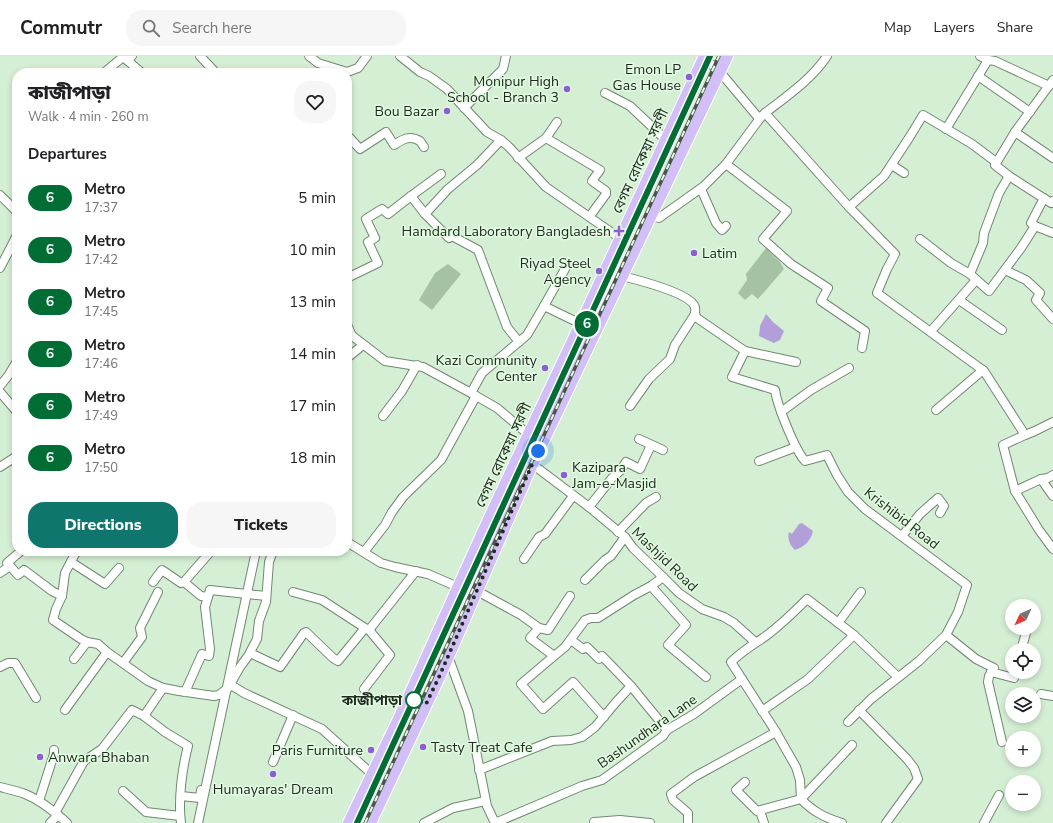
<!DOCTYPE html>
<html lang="en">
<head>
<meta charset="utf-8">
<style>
  :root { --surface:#fff; --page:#f6f6f6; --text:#202124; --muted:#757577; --line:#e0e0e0; --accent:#0f766e }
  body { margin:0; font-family:"Nunito Sans","Noto Sans Bengali",sans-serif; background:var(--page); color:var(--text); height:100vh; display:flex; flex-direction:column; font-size:15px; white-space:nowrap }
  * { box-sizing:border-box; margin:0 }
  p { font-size:13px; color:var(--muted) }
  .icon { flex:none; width:22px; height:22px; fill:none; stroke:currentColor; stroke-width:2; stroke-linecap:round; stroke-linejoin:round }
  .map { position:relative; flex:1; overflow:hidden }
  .details { position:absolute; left:12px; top:12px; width:340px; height:488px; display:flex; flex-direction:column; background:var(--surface); border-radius:16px; box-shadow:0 2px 6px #0003 }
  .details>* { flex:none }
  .badge { padding:0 8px; border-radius:13px; font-size:14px; line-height:26px }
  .needle { width:26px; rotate:226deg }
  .tools { position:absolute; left:1005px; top:543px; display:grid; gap:8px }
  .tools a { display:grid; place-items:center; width:36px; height:36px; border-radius:50%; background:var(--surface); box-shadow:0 2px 6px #0003; font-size:20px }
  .you { position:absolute; width:20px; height:20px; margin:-10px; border:3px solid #fff; border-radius:50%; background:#1a73e8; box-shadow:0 0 0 6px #1a73e833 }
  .map>.badge { position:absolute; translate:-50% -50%; box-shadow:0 0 0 2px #fff }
  h2 { padding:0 16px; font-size:15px; line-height:36px }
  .round { display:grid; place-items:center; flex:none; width:42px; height:42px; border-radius:16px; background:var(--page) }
  .summary { display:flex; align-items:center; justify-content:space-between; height:68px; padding:0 16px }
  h1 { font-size:19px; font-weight:800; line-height:30px }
  .cta { display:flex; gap:8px; margin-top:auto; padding:8px 16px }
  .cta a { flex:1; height:46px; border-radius:16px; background:var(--accent); color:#fff; font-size:16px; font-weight:800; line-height:46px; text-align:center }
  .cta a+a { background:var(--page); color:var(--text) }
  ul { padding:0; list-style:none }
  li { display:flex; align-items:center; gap:12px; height:52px; padding:0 16px }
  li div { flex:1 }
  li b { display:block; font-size:15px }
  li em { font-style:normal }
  li .badge { min-width:44px; font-weight:700; text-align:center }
  header { display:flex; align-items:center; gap:24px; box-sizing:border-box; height:56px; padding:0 20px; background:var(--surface); border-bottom:1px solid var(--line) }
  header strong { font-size:19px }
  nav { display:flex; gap:22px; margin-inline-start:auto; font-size:14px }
  .search { width:280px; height:36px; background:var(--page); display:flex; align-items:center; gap:10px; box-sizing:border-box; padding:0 14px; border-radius:16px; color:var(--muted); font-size:15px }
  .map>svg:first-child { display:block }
  .green { fill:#a5c2a4 }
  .water { fill:#b29fd9 }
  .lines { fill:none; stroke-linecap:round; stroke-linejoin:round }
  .street-casing { stroke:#718870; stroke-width:10 }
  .primary-casing { stroke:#fff; stroke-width:14 }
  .street { stroke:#fff; stroke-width:8 }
  .primary { stroke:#d3bff8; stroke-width:12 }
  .rail-casing { stroke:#495649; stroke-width:3.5 }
  .rail { stroke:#e2fce1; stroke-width:2; stroke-dasharray:6; stroke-linecap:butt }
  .line-casing { stroke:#fff; stroke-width:9 }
  .line { stroke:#006e34; stroke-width:6 }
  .walk { stroke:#212a21; stroke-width:4; stroke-dasharray:0 7.2 }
  .poi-dot { fill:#8e5ed7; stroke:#e2fce1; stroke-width:1.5 }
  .stop-dot { fill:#fff; stroke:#006e34; stroke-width:2 }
  .labels { text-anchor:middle; stroke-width:3; stroke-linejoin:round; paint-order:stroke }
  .poi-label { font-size:14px; fill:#212a21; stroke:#e2fce1; text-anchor:end }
  .street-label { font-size:14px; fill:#212a21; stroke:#e2fce1 }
  .stop-label { font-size:14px; font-weight:bold; fill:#212a21; stroke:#e2fce1; text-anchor:end }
</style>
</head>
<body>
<header>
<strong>Commutr</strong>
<div class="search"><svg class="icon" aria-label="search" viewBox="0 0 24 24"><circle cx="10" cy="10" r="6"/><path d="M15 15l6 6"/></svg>Search here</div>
<nav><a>Map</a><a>Layers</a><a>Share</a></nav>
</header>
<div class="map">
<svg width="1053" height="767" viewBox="0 0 1053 767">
  <rect width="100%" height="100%" fill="#d5efd4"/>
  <g class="green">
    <path d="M766,192L780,206L784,213L758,243L752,238L745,244L738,237L747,224L746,218Z"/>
    <path d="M448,208L461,218L432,254L419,244L435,217Z"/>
  </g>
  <g class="water">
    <path d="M766,258L773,266L784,275L780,284L774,287L759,280L760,270Z"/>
    <path d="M802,467L813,475C811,485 804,491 795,494C790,490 787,482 789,476L792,478L799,468Z"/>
  </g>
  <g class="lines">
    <defs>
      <g id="street">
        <path d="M132,0L128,5L142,17"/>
        <path d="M200,0L216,17"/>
        <path d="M309,0L318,7L347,16L358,12L367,0"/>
        <path d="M400,0L420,16L429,20L447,33L487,76L501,84L509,91L546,131L621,183"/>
        <path d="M702,0L720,16L757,60L761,61L765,57L849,151L895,198L887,213L877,237L984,315L1025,379L1003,389L1015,435L1039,474L1053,493"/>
        <path d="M980,0L988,4L995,5L1049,30"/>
        <path d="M106,15L123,1L128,5"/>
        <path d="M978,20L1030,56"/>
        <path d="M605,37L630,50L666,84"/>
        <path d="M464,52L503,13L506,0"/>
        <path d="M765,57C787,40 812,23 827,0"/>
        <path d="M946,73L988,4"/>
        <path d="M1015,76L1053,102"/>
        <path d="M347,79L360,93L386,76L394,89C403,83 409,79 420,85L424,91"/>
        <path d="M546,82L600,114L592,125L606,135V138L590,160"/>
        <path d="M518,102L546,82L557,66"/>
        <path d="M726,108L787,155L763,183L791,208L828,232L821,245L865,275L862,292"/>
        <path d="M892,109L904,117"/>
        <path d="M1009,120L1051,147L1053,145"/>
        <path d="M701,133L716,167L722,174L726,170"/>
        <path d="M0,139L17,156"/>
        <path d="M411,140L441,118"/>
        <path d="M1044,142L1031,167L1035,170L1053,177"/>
        <path d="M849,151L884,120L909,82L923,59L972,88L996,106"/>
        <path d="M425,158L448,133L477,109L501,84"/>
        <path d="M651,160L659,162L704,130L726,108L761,61"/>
        <path d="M920,183L951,207L970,218L989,235L1021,192L1035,170"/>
        <path d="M0,212L17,179"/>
        <path d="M565,213L544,250L581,268"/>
        <path d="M1005,214L1026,224L1040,237L1036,244L1053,263"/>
        <path d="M970,218L983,187L984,177L999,137L1009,120L995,109L1015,76L1053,24"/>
        <path d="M622,220C638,224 686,236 694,249C696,252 695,255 695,258L697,262L745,295L732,321L775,334C777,349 795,394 805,405L827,399L837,419L848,436L865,453L967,529L958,556L946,579L919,605L871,643L848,666"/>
        <path d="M347,222L378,207L368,186L375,182L366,163L382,153L388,158L411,140L425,158L449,182L452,180L478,194L507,271L519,286"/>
        <path d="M959,244L1002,274"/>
        <path d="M347,268L351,278L355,282L385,305L423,311L471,337L497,352L529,379"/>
        <path d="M931,275L976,224"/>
        <path d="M745,295L796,306"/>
        <path d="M347,302L363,289"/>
        <path d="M0,330L8,320L17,305"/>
        <path d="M0,336L17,356"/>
        <path d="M471,337L482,317L527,279L544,250"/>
        <path d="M630,350L649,323L670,303L675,289L695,258"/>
        <path d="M936,354L983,314"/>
        <path d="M781,356L811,334L849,312"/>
        <path d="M383,360L402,335L417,309"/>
        <path d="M1025,379L1035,375L1053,366"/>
        <path d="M639,383L663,394"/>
        <path d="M759,405L796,391"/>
        <path d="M532,408L589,451L625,481L633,492L663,521L679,537L702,553L724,561L734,567L755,586"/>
        <path d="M0,411L17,400"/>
        <path d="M1041,423L1053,440"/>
        <path d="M1015,435L1041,423L1048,422L1053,419"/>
        <path d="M589,451L612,422L620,415L626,406L640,413L651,389"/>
        <path d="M618,476L646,447L656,441"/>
        <path d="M902,480L920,458L938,442L944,450L940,457"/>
        <path d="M347,486L381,507L395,511L428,518L458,531"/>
        <path d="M78,495L75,498L65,517L62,540L56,553L53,564L81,583L87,586L98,588L107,596L148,625L163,632L179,635L214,640L219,639L228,632L240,611L248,600L257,583L259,565L266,546L269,506L273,495"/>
        <path d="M364,496L385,469L392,456L403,441L441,404L476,340"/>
        <path d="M524,503L539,481L545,478L573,440"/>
        <path d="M71,506L105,528L119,512"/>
        <path d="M10,510L18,519L24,514L52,535L62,540"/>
        <path d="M0,517L10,510L7,507L21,495"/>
        <path d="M585,524L605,504L611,500L625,481"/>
        <path d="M153,526L162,514L181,527L184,526L201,540L208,541"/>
        <path d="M184,526L211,495"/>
        <path d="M651,530L686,569L668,589L706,621"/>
        <path d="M477,535L521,559L539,572L530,582L554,600L521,628L543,653L573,626L604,661"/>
        <path d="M293,536L322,544L365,572L369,574L390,599L364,633"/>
        <path d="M838,567L861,536"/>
        <path d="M539,572L548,574L570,540"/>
        <path d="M369,574L416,515"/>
        <path d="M946,579L976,603L994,612L989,620L988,626L1002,686"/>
        <path d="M571,584L583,593L587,591L599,603L602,600L631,630L667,674"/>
        <path d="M1021,594L1026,577"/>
        <path d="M250,597L280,611L304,577L306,576L333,602L338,605L365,572"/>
        <path d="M448,600L468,655L487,750L495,767L582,730L602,724L663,680L667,674L694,658L742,623"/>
        <path d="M554,600L565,591L585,564L591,562H598L634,539L651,530L663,521"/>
        <path d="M74,603L87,586"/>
        <path d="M123,607L142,581L140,572L158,536"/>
        <path d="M0,611L8,607H15L36,642"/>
        <path d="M991,616L1014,622L1015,616"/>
        <path d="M231,629L244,637L322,673L373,719"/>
        <path d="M185,636L202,598L209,600L210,593L205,551L210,534L266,540"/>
        <path d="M1041,638L1053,640"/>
        <path d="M65,654L107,596"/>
        <path d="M859,654L907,703L914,712L918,723L886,767"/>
        <path d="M762,655L808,623L854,579"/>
        <path d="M144,660L163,632"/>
        <path d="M273,706L293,659"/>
        <path d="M479,714L552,685L571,684L582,681L595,671L618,644L631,630"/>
        <path d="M745,726L736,734L757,755L801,743L852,689"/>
        <path d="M0,731C8,733 17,735 25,738C40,744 55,756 67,767"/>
        <path d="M123,735L146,756L180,760"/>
        <path d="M181,740L200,742L201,734"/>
        <path d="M39,745L54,698V694"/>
        <path d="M760,755L764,767"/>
        <path d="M55,757L84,705L102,693L132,654L144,660L165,676L188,690C182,713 178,744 181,767"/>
        <path d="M594,766L620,764L650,767"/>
        <path d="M50,767L58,759"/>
        <path d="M198,767L256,495"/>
        <path d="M424,767L453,752L485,745"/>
        <path d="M688,767V757L673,744L671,738L694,721L776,676"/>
        <path d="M842,767C826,762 813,756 801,743L800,724L796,711L776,676L731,606C741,596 751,590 763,582C779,571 793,557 807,543L854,579L898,621"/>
        <path d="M984,767L999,739"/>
      </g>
      <g id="primary">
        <path d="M349,767L399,663L491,459L581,268L705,0"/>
        <path d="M370,767L439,621L532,408L727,0"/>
      </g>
    </defs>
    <use href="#street" class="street-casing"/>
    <use href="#primary" class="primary-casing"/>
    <use href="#street" class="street"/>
    <use href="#primary" class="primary"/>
    <defs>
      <g id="rail">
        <path d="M357,767L710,0"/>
        <path d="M365,767L719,0"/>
      </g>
    </defs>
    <use href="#rail" class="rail-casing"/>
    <use href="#rail" class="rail"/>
  </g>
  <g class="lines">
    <defs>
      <path id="line" d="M357,767L710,0"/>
    </defs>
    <use href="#line" class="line-casing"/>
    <use href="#line" class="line"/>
    <path class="walk" d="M414,644L426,648L439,621L538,395"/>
  </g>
  <g class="poi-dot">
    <circle cx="689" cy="21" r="4"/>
    <circle cx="567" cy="33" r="4"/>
    <circle cx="447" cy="55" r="4"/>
    <path d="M617 169h4v4h4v4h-4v4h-4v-4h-4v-4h4z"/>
    <circle cx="694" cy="197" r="4"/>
    <circle cx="599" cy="215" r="4"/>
    <circle cx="545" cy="312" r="4"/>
    <circle cx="564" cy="419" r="4"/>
    <circle cx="423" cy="691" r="4"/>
    <circle cx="371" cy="694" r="4"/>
    <circle cx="40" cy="701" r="4"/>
    <circle cx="273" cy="718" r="4"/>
  </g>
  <circle class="stop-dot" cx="414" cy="644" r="8"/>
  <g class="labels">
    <g class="poi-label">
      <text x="681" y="18">Emon LP<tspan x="681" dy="16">Gas House</tspan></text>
      <text x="559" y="30">Monipur High<tspan x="559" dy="16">School - Branch 3</tspan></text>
      <text x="439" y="60">Bou Bazar</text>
      <text x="611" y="180">Hamdard Laboratory Bangladesh</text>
      <text x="702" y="202" text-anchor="start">Latim</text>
      <text x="591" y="212">Riyad Steel<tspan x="591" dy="16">Agency</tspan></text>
      <text x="537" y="309">Kazi Community<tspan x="537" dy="16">Center</tspan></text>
      <text x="572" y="416" text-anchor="start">Kazipara<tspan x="572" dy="16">Jam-e-Masjid</tspan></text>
      <text x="431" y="696" text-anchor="start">Tasty Treat Cafe</text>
      <text x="363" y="699">Paris Furniture</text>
      <text x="48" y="706" text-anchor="start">Anwara Bhaban</text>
      <text x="273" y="738" text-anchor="middle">Humayaras' Dream</text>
    </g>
    <g class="street-label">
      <text transform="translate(640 105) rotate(-65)" y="5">বেগম রোকেয়া সরণী</text>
      <text transform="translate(503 399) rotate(-65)" y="5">বেগম রোকেয়া সরণী</text>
      <text transform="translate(902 462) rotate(38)" y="5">Krishibid Road</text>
      <text transform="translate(665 503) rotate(44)" y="5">Mashjid Road</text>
      <text transform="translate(647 675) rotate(-35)" y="5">Bashundhara Lane</text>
    </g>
    <g class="stop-label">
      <text x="402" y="649">কাজীপাড়া</text>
    </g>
  </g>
</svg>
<div class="tools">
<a><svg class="needle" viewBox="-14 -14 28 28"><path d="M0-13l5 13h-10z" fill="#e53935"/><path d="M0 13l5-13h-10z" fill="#757577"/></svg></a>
<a><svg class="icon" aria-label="locate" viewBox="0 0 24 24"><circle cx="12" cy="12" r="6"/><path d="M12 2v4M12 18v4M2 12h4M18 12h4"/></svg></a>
<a><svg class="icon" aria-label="layers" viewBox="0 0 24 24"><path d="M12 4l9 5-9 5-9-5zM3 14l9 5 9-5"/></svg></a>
<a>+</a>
<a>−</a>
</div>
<div class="you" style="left:538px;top:395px"></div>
<b class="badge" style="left:587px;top:268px;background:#006e34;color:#fff">6</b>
<section class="details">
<div class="summary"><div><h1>কাজীপাড়া</h1><p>Walk · 4 min · 260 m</p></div><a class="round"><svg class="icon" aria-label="heart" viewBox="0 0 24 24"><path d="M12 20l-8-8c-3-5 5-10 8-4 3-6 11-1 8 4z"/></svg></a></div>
<h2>Departures</h2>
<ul>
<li><span class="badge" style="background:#006e34;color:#fff">6</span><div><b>Metro</b><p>17:37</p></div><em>5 min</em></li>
<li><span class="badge" style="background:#006e34;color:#fff">6</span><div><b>Metro</b><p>17:42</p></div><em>10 min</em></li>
<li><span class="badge" style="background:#006e34;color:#fff">6</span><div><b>Metro</b><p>17:45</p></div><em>13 min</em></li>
<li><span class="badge" style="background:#006e34;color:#fff">6</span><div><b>Metro</b><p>17:46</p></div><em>14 min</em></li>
<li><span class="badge" style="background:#006e34;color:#fff">6</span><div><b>Metro</b><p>17:49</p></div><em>17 min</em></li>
<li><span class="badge" style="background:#006e34;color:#fff">6</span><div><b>Metro</b><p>17:50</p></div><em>18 min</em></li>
</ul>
<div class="cta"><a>Directions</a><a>Tickets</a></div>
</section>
</div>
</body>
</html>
